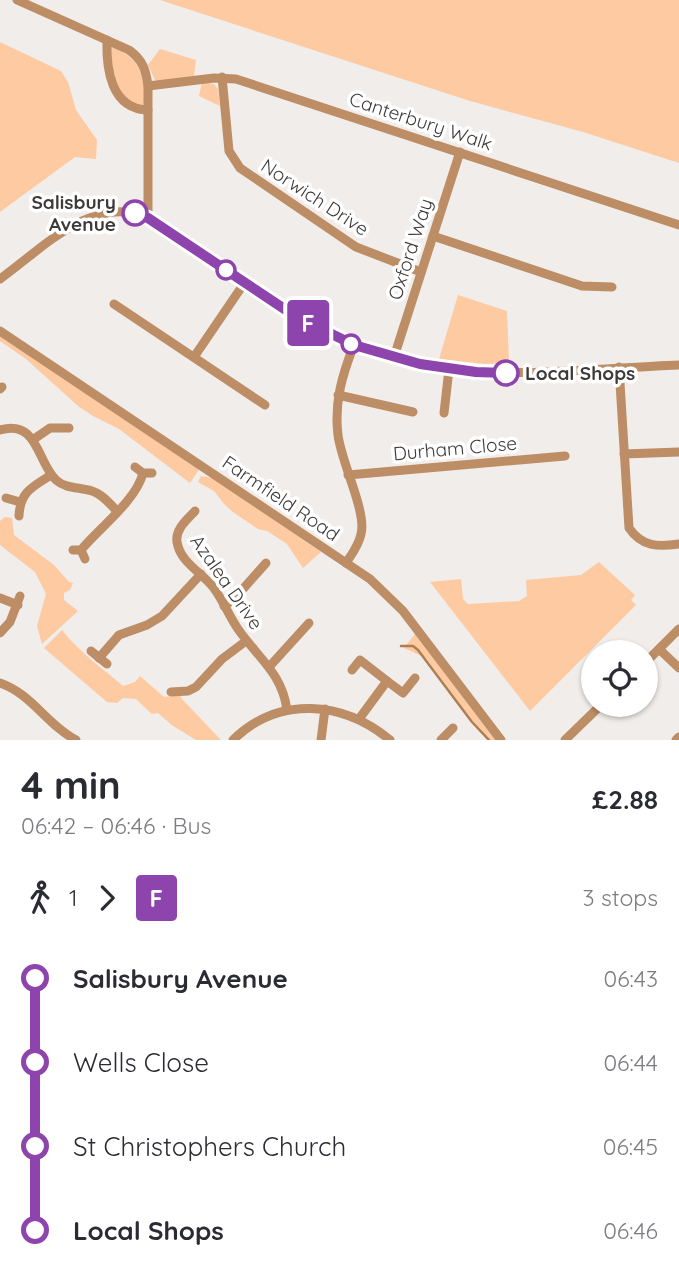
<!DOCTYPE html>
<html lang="en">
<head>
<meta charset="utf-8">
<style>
  :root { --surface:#fff; --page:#f2f2f3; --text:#2b2b33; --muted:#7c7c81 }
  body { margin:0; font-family:Quicksand,sans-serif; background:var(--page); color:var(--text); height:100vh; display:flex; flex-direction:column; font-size:26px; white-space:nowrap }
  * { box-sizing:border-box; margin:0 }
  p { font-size:23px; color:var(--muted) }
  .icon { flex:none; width:38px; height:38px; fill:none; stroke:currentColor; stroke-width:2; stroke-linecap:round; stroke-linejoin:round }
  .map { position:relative; height:740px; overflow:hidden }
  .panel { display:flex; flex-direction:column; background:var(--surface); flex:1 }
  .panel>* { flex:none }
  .badge { padding:0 14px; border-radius:5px; font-size:24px; line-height:46px }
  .controls { position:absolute; left:581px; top:640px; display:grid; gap:14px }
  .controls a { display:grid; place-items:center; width:77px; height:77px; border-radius:50%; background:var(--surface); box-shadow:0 2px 5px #0004; font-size:35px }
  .map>.badge { position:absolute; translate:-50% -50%; box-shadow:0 0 0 4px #fff }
  .legs { display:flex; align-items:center; gap:10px; height:77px; padding:0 21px; font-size:23px }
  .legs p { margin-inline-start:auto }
  .overview { display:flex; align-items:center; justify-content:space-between; height:119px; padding:0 21px }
  h1 { font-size:38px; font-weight:700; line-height:52px }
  ul { padding:0 21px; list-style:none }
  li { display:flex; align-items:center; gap:24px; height:84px; font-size:26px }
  li i { display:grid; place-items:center; width:10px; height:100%; margin:0 9px; background:currentColor }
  li i::after { content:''; width:18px; height:18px; margin:-9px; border:5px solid; border-radius:50%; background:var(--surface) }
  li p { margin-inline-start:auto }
  li:first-child i { background:linear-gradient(#0000 50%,currentColor 0) }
  li:last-child i { background:linear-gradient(currentColor 50%,#0000 0) }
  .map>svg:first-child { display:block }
  .green { fill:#fdcaa1 }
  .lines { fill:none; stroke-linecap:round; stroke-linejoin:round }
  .stream { stroke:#b07d50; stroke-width:2.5 }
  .minor { stroke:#bd8d65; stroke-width:9 }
  .line-1-casing { stroke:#fff; stroke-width:16 }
  .line-1 { stroke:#8e44ad; stroke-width:10 }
  .stop-1-dot { fill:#fff; stroke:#8e44ad; stroke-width:3.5 }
  .labels { text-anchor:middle; stroke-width:7; stroke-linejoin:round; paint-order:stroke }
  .street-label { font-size:19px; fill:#3d3b3a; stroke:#fff }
  .stop-label { font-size:19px; font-weight:bold; fill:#3d3b3a; stroke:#fff; text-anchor:end }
</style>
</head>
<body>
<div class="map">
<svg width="679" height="740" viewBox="0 0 679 740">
  <rect width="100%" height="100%" fill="#f1edea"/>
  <g class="green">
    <path d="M160,0H679V163L583,132L470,101Z"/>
    <path d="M0,42L61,71L68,82L76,110L97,140L96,159L75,157L0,212Z"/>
    <path d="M114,47C143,62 143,72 145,103L143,106L138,107C108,86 114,82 110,48Z"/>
    <path d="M160,49L196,60L194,76L160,82L155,80L148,65Z"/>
    <path d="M202,82L214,84L218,89L220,106L199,96Z"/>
    <path d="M458,295L507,311L509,363L485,364L439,359Z"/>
    <path d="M0,333L200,468L190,483L119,429L93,416L78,406L26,359L0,341Z"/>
    <path d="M201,476L213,478L321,552L303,568L287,544L267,531L258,529L233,512L225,505L214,491L198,482Z"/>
    <path d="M5,517L12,518L14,535L54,565L69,582L73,583L70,590L64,593V600L78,611L42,644L37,626L46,594L35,572L0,545V521Z"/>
    <path d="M599,562L635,595L631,600L636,605L530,711L430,582L461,579L463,599L468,604L519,601L527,596L526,580L581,575Z"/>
    <path d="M62,630C78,651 102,668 123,686L135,682L140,676L164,697L180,695L182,699L221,740H196L173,726L158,713L152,714L136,699L123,698L117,703L107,702L44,648Z"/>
    <path d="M415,634L501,740H487L426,658L404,648Z"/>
  </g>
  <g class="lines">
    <path class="stream" d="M401,646H413L418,650L472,722L489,740"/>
    <g class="minor">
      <path d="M17,0L129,50C143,60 146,70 148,86V218"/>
      <path d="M107,40C106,69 111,109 148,110"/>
      <path d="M222,77L229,151L240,168L356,247L421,272"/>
      <path d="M148,86L214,78L236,79L679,225"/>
      <path d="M433,236L582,286L612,287"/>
      <path d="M0,279C42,249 93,193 148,218C211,260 282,315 351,344C454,388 571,369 679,365"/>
      <path d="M114,304L265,405"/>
      <path d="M0,331L370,579L403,611L501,740"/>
      <path d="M194,357L245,282"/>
      <path d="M394,357L460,152"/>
      <path d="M619,367L629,528C642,547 658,547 679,544"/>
      <path d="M0,389L2,387"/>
      <path d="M338,395L413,412"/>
      <path d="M444,413L449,369"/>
      <path d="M0,430C38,419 37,462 56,480C66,489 79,487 92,491C102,494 110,504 117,511"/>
      <path d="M34,439L50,428H69"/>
      <path d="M624,454L679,452"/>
      <path d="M135,467L143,473H152"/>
      <path d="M348,475L565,456"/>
      <path d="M6,498L20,502"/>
      <path d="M195,511C187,520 175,529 177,542C180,562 202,573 213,587C223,600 229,616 238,629C258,658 282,673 287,710"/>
      <path d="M19,516C20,492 32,487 51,475"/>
      <path d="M73,550H81L85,559"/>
      <path d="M81,550C99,528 136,501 143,473"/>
      <path d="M346,563C352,554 359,545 361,534C367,512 341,462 338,435C334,403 342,375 354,345"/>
      <path d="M0,598L18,605"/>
      <path d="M224,606L235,598L266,563"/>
      <path d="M0,633L10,622L20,596"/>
      <path d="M659,649L679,668"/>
      <path d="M91,651L107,664"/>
      <path d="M99,658L119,635L147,625L162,616L201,574"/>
      <path d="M646,662L679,629"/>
      <path d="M269,667L309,623"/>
      <path d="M352,670L360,660L387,681L359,719"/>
      <path d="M387,681L403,693L415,678"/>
      <path d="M0,683C32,694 47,725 76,740"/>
      <path d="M171,692L188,691L196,687L222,659L246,641"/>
      <path d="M233,740C279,695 343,701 390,740"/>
      <path d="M321,740L325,709"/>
      <path d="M441,740L453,728"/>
      <path d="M565,740L601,705"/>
      <path d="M676,740L679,737"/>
    </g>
  </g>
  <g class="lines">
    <defs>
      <path id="line-1" d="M135,213L148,218L295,316L354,345L420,364L476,372L506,373"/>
    </defs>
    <use href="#line-1" class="line-1-casing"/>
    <use href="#line-1" class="line-1"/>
  </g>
  <g class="stop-1-dot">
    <circle cx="135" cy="213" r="12"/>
    <circle cx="226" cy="270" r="9"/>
    <circle cx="351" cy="344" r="9"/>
    <circle cx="506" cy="373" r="12"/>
  </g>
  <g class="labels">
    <g class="street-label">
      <text transform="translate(421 121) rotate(18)" y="7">Canterbury Walk</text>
      <text transform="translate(315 197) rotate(33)" y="7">Norwich Drive</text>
      <text transform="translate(410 249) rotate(-72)" y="7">Oxford Way</text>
      <text transform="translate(455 448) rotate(-5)" y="7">Durham Close</text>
      <text transform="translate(281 498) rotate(34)" y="7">Farmfield Road</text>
      <text transform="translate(227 582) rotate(55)" y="7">Azalea Drive</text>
    </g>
    <g class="stop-label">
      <text x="116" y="209">Salisbury<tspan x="116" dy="22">Avenue</tspan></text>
      <text x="525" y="380" text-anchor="start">Local Shops</text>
    </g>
  </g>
</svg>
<div class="controls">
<a><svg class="icon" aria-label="locate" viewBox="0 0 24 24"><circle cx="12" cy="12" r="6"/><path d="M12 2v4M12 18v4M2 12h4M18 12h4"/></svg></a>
</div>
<b class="badge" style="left:308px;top:323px;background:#8e44ad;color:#fff">F</b>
</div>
<section class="panel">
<div class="overview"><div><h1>4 min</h1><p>06:42 – 06:46 · Bus</p></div><b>£2.88</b></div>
<div class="legs"><svg class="icon" aria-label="walk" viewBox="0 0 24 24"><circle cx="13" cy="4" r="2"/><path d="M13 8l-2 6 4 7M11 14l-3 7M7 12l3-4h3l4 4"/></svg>1<svg class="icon" aria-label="forward" viewBox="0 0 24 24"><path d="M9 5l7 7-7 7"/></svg><b class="badge" style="background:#8e44ad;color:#fff">F</b><p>3 stops</p></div>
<ul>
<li><i style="color:#8e44ad"></i><b>Salisbury Avenue</b><p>06:43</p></li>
<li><i style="color:#8e44ad"></i><span>Wells Close</span><p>06:44</p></li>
<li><i style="color:#8e44ad"></i><span>St Christophers Church</span><p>06:45</p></li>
<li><i style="color:#8e44ad"></i><b>Local Shops</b><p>06:46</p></li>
</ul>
</section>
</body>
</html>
